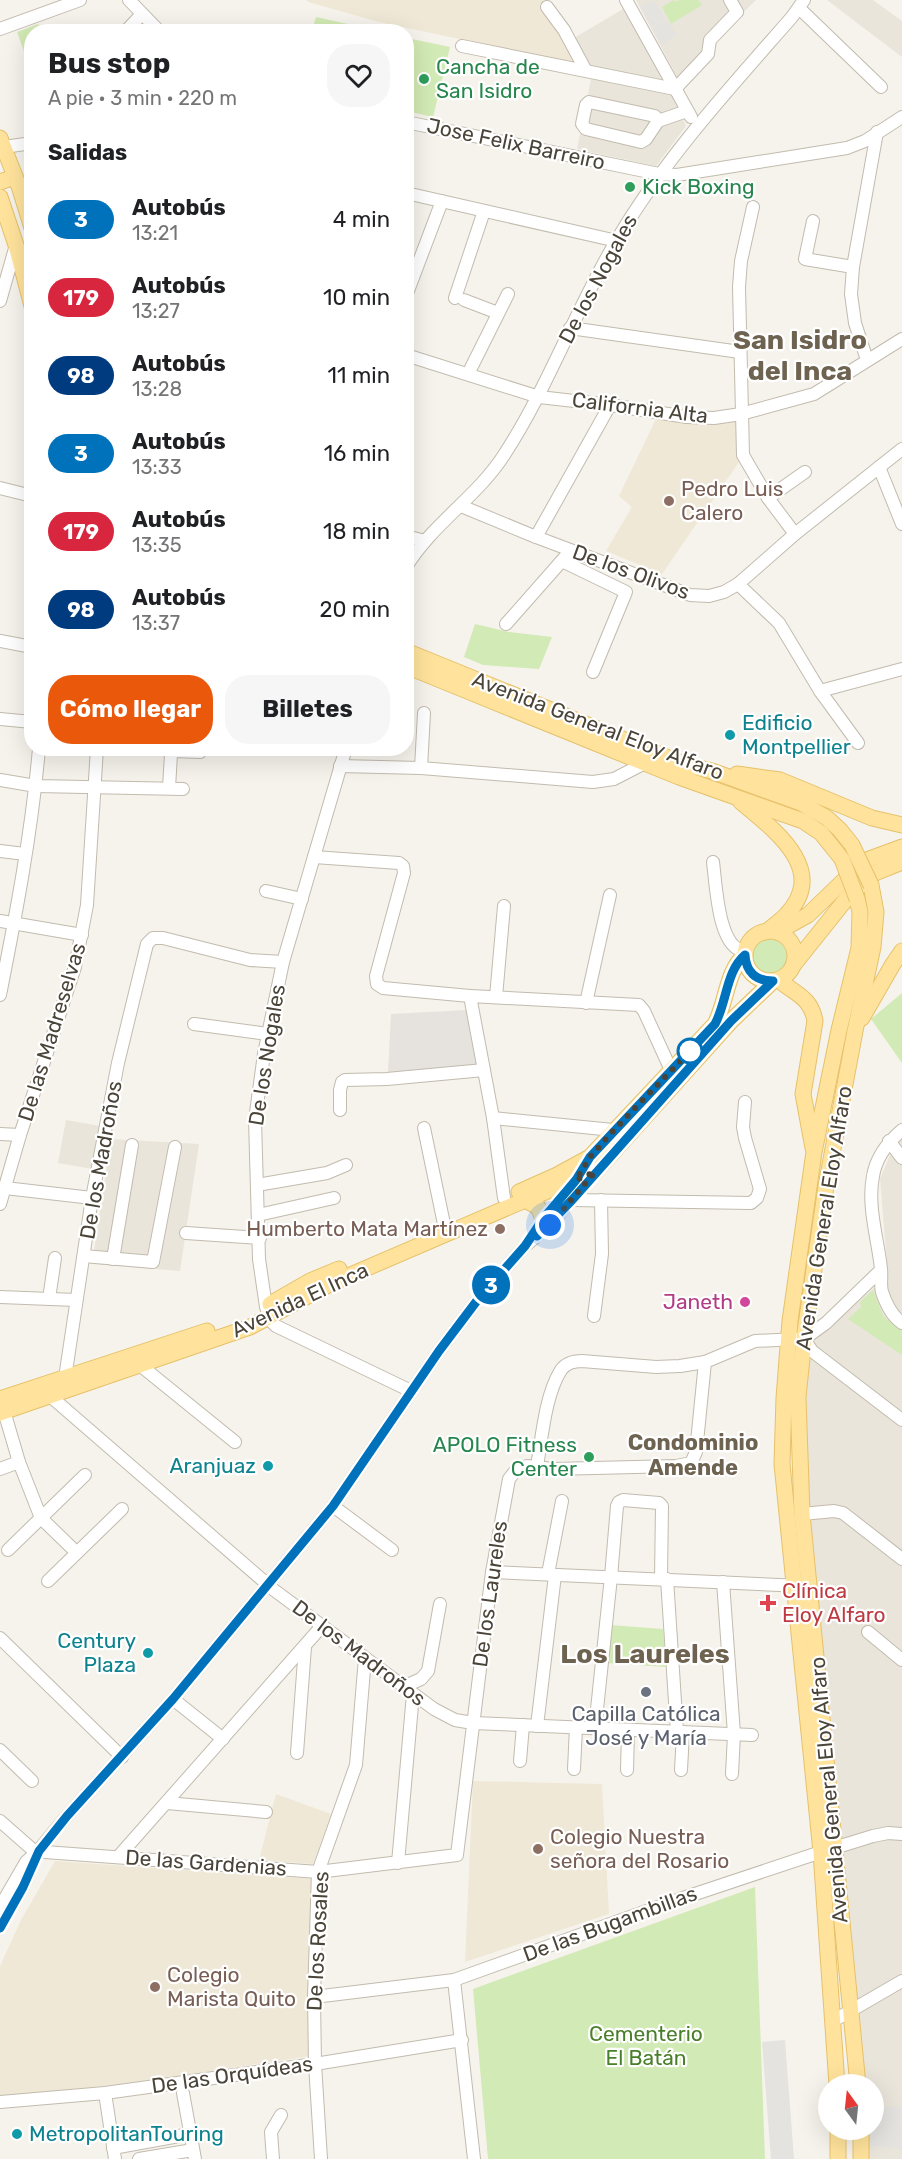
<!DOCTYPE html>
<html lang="es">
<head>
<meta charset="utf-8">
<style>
  :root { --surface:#fff; --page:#f6f6f6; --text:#202124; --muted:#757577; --accent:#ea580c }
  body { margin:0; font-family:Rubik,sans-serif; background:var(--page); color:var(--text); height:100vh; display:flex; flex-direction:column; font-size:22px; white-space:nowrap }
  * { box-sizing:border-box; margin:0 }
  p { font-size:20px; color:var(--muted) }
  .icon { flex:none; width:33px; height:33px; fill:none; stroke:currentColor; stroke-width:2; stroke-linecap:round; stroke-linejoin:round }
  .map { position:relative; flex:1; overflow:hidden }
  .side { position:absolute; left:24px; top:24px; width:390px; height:732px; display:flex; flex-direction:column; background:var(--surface); border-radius:24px; box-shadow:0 6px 24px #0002 }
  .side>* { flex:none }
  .badge { padding:0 12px; border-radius:20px; font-size:21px; line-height:39px }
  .needle { width:39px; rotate:345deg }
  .buttons { position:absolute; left:818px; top:2074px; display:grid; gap:12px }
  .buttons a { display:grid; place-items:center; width:66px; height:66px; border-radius:50%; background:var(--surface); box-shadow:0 6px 24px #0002; font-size:30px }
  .you { position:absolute; width:30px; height:30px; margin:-15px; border:4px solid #fff; border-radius:50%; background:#1a73e8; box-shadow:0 0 0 9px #1a73e833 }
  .map>.badge { position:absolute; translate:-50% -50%; box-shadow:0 0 0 3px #fff }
  h2 { padding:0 24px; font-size:22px; line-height:54px }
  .round { display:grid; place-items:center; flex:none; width:63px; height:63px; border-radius:24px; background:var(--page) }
  .headline { display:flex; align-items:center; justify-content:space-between; height:102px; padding:0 24px }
  h1 { font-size:28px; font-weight:700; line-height:45px }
  .cta { display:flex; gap:12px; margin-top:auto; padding:12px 24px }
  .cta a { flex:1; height:69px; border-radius:24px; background:var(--accent); color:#fff; font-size:24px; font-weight:700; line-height:69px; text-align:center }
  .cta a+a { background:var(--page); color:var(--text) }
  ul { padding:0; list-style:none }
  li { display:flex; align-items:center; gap:18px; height:78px; padding:0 24px }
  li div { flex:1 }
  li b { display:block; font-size:22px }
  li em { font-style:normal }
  li .badge { min-width:66px; font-weight:700; text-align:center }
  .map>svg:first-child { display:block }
  .residential { fill:#eae5da }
  .industrial { fill:#e6e2dd }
  .education { fill:#efe8d6 }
  .green { fill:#d2eab5 }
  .parking { fill:#e5e3e0 }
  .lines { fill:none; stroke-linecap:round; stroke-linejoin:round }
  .minor-casing { stroke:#c2bbae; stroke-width:14 }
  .major-casing { stroke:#e6c16a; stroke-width:17 }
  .minor { stroke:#fff; stroke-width:12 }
  .major { stroke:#ffe39c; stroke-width:15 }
  .major-bridge-casing { stroke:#e6c16a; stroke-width:17; stroke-linecap:butt }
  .major-bridge { stroke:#ffe39c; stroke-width:15 }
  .line-casing { stroke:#fff; stroke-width:14 }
  .line { stroke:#0072bc; stroke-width:9 }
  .walk { stroke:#4b4439; stroke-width:6; stroke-dasharray:0 10.8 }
  .leisure-dot { fill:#2e9e5b; stroke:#fff; stroke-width:2 }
  .education-dot { fill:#8d6e63; stroke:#fff; stroke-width:2 }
  .culture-dot { fill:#0f9aa8; stroke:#fff; stroke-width:2 }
  .stop-dot { fill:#fff; stroke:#0072bc; stroke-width:3 }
  .hotel-dot { fill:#d1479c; stroke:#fff; stroke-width:2 }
  .health-dot { fill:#e0444e; stroke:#fff; stroke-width:2 }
  .worship-dot { fill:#6b7280; stroke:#fff; stroke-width:2 }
  .labels { text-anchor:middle; stroke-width:4.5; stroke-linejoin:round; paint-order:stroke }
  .leisure-label { font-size:21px; fill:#27864d; stroke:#fff; text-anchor:start }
  .street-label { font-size:21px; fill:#4b4439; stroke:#fff }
  .education-label { font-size:21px; fill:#785e54; stroke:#fff; text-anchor:start }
  .culture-label { font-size:21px; fill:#0d838f; stroke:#fff; text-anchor:start }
  .hotel-label { font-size:21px; fill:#b23c85; stroke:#fff; text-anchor:end }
  .health-label { font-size:21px; fill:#be3a42; stroke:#fff; text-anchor:start }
  .worship-label { font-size:21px; fill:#5b616d; stroke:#fff }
  .park-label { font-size:21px; fill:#4a7f2a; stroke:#fff }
  .neighbourhood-label { font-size:22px; font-weight:bold; fill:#6e6250; stroke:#fff }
  .district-label { font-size:27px; font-weight:bold; fill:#6e6250; stroke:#fff }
</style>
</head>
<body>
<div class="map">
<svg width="902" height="2159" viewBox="0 0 902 2159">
  <rect width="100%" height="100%" fill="#f6f3ec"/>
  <g class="residential">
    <path d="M636,0H756L713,42L682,86Z"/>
    <path d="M827,0H873L902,21V57Z"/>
    <path d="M623,9L666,81L590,66L574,38Z"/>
    <path d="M591,79L672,95L686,126L656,166L577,149Z"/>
    <path d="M66,1120L100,1126L92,1169L58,1163Z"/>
    <path d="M902,1126V2159H867V2130H873V2085H865L810,1663L790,1424L799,1352L888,1276L880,1179Z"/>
    <path d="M111,1139L199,1144L180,1271L92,1264Z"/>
  </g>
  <path class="industrial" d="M467,1010L478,1065L388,1073L391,1014Z"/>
  <g class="education">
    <path d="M307,0H548L587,66L379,22L308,2Z"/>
    <path d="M656,419L737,420L739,462L662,574L606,551L632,507L619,496Z"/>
    <path d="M473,1781L602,1784L609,1914L465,1962Z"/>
    <path d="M276,1794L331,1814L313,1864L259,1860Z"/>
    <path d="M55,1861L315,1879L311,2056L139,2082L0,2097V1966L21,1920Z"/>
  </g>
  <g class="green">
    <path d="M674,0L676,2L679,0H698L702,5L671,24L662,7Z"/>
    <path d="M316,17L380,31H312Z"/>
    <path d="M38,24L42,31L32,32L31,64L29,65L17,32Z"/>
    <path d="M407,38L450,47L433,117L407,111Z"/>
    <path d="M475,624L509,632L552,637L539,669L483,665L464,657Z"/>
    <circle cx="769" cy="957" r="18"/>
    <path d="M902,993V1063L871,1019Z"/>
    <path d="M873,1290L883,1316L902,1331V1355L848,1319L861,1307L860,1302Z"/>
    <path d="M610,1625L663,1629L666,1667L606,1663Z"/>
    <path d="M755,1887L765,2159H488L473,1989Z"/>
  </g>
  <g class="parking">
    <path d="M654,0L666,19L651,27L640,7Z"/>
    <path d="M667,20L677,35L662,45L652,28Z"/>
    <path d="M785,2040L794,2159H771L762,2042Z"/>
    <path d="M873,2106L902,2107V2150L868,2145V2130H873Z"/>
  </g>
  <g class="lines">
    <defs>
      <g id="minor">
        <path d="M129,0L160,32"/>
        <path d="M626,0L691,117"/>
        <path d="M547,7L564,30L586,71"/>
        <path d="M799,8L881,87"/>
        <path d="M0,29L80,0"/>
        <path d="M125,32L142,14"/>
        <path d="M462,46L675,89L708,54L710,40L737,12L730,0"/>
        <path d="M658,121L655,116L589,102L586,105L582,124L586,129L641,142L646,139L658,121L687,111"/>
        <path d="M406,122L659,174L677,175L847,148L865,141L902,117"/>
        <path d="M4,147L32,143"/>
        <path d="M406,193L617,241"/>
        <path d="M753,207L741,261L739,287L743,455L768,498L795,534"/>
        <path d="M813,221L805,259L853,267"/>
        <path d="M406,296L442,201"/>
        <path d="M455,298L484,211"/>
        <path d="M464,300L498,313"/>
        <path d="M0,301L16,245"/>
        <path d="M570,328L740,352"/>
        <path d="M406,355L539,397L610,405L687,417L714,418L741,414L814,394L902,339"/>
        <path d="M867,360L855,323L851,294L853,267L877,132"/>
        <path d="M468,374L508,294"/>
        <path d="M879,467L902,524"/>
        <path d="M0,488L32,496"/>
        <path d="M768,498L805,472"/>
        <path d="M461,506L536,537L690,595L709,596L724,592L738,584L795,534L902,449"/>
        <path d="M406,536L425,541"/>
        <path d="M536,537L610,405"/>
        <path d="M562,561L626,592L593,672"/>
        <path d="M406,567C432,524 477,497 504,455C549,386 576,308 618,238C667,156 729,89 792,17L804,0"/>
        <path d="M738,584L779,623L820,691L858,743"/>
        <path d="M506,624L566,556"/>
        <path d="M0,641L32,647"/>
        <path d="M820,691L902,669"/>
        <path d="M0,719L32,722"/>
        <path d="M346,748L283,962L264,1054L255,1120L259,1259L266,1307L272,1322L276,1326L411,1391"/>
        <path d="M340,766L421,768L593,782L614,779L645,763"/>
        <path d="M421,768L424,713"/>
        <path d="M0,780L36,786L183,789"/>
        <path d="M169,788L171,754L173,751L200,752"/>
        <path d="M0,851L25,854"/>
        <path d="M314,857L399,863L403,866L404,873L376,976L377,984L383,988L470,996L639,1005L644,1011L671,1070"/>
        <path d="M713,862C716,884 718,950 745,951"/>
        <path d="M266,891L302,899"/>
        <path d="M0,921L82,935"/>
        <path d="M0,995C16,914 32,831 39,748"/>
        <path d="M470,996L493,1118L504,1198"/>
        <path d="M496,997L504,906"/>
        <path d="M586,1003L610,895"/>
        <path d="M194,1024L268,1034"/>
        <path d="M340,1110V1090L342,1082L345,1080L387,1079L484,1070"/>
        <path d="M493,1118L613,1130"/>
        <path d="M424,1128L444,1224"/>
        <path d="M902,1130C888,1142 876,1158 873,1176C867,1207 878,1239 881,1269C882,1277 880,1285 882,1292C886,1304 892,1316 902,1323"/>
        <path d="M0,1134L20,1135"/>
        <path d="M889,1141L902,1158"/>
        <path d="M257,1185L327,1173L346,1165"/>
        <path d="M5,1188L92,1198"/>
        <path d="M572,1200L751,1203L757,1198L760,1189L745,1138L743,1127L745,1102"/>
        <path d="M0,1204L20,1135L75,967L87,905L97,748"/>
        <path d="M258,1215L334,1198"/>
        <path d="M539,1225L575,1181"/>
        <path d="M186,1233L260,1238"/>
        <path d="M84,1256L153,1262L175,1147"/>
        <path d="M113,1259L132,1145"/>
        <path d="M0,1297L76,1300"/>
        <path d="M49,1299L55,1258"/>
        <path d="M594,1316L602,1254L601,1200"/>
        <path d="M804,1339L812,1351L902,1420"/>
        <path d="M804,1339L826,1323L881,1270"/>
        <path d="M140,1365L235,1442"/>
        <path d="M65,1378L92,1198L118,1063L147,944L153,938H163L250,960L283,962"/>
        <path d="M47,1391L49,1395L274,1590L434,1709L455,1720L473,1723L752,1735"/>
        <path d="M4,1411L19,1462L41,1518L76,1552"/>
        <path d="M537,1466C542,1438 545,1395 561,1370C566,1363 574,1361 582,1361L656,1367L680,1366L705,1362L755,1341L797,1339"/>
        <path d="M0,1469L19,1462"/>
        <path d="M333,1506L392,1550"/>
        <path d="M802,1514L834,1511L843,1513L902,1559"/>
        <path d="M8,1550L85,1475"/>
        <path d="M492,1572L802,1586"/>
        <path d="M548,1574L562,1501"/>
        <path d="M667,1579L677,1732"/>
        <path d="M48,1581L122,1509"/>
        <path d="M723,1582L734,1734L732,1774"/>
        <path d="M868,1632L902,1660"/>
        <path d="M0,1638L122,1757"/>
        <path d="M403,1687L421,1679L428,1671L440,1604"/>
        <path d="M173,1699L223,1739"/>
        <path d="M537,1726L555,1575"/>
        <path d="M595,1728L611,1577L617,1506L619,1502L623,1500L659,1503L662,1506L661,1579"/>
        <path d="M0,1750L32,1781"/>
        <path d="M297,1753L305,1647"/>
        <path d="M520,1761L523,1725"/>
        <path d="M574,1769L576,1727"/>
        <path d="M627,1770L628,1730"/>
        <path d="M681,1770L683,1733"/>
        <path d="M167,1803L266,1812"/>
        <path d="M0,1821L33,1850L45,1852L318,1872L457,1855L492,1572L509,1479L516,1470L527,1466L553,1469L676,1466L691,1463L696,1452L705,1362"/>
        <path d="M118,1857L322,1626"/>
        <path d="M398,1863L413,1694"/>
        <path d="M0,1907L26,1862L38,1851L67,1816L173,1699L333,1506L439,1351L479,1298L525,1246L550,1225L595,1172"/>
        <path d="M0,1927L23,1887L38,1851"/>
        <path d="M454,1980L474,2159"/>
        <path d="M314,1997L454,1980L680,1899L821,1852L873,1836L888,1833L902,1834"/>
        <path d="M833,2021L902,1981"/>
        <path d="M105,2093L115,2159"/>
        <path d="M183,2093L195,2159"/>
        <path d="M0,2102L105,2093L315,2064L462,2040"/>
        <path d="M113,2148L190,2134"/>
        <path d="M139,2159L193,2150"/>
        <path d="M273,2159L271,2132L281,2115"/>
        <path d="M321,2159L315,2064L314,1997L318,1872L356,1765L365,1658"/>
      </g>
      <g id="major">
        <path d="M0,138L20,189L32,228"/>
        <path d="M0,182L15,177"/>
        <path d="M0,197L16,245L32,306"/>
        <path d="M406,651L686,765L712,771L801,803L827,818L840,830L852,845"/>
        <path d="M406,666L679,777L803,821L821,833L842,859"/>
        <path d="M737,774L780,780L872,818L902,825"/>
        <path d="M741,802C773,829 829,869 787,914C781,921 773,926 766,932"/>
        <circle cx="770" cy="956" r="25"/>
        <path d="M777,932L808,915L864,861L902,847"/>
        <path d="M795,963L847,898L875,873L902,862"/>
        <path d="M779,980C795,994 811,997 815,1021L803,1094L813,1148"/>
        <path d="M862,1018L893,964L902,951"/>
        <path d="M519,1192L557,1175L590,1157L715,1024C727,1002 726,971 745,955"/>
        <path d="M525,1200L538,1207L543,1219"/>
        <path d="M270,1304L310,1281L339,1269"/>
        <path d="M0,1399L207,1331"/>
        <path d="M0,1413L250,1327L332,1283L525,1200L595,1172L731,1021L773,981"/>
        <path d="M837,2085L821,1852L782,1464L784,1398L790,1321L814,1152L839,1030L859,948L860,912L857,899"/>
        <path d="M858,2085L802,1514L798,1397L804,1339L826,1186L855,1031L873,947L876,912L871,885"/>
        <path d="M861,2130V2159"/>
        <path d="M838,2159V2130"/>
      </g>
    </defs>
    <use href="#minor" class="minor-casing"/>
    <use href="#major" class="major-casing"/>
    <use href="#minor" class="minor"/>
    <use href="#major" class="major"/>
    <defs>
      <g id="major-bridge">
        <path d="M852,845L871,885"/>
        <path d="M842,859L857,899"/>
      </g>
    </defs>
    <use href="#major-bridge" class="major-bridge-casing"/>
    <use href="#major-bridge" class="major-bridge"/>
  </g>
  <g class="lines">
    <defs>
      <path id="line" d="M0,1928L23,1887L39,1851L67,1816L173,1699L333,1506L439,1351L479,1298L525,1246L543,1219L576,1180L590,1157L715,1024C727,1002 726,971 745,955C746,972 756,981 773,981L731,1021L572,1200L537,1236"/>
    </defs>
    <use href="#line" class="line-casing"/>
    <use href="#line" class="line"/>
    <path class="walk" d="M550,1225L595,1172L576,1180L590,1157L614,1130L690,1051"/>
  </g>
  <g class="leisure-dot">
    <circle cx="424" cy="79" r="6"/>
    <circle cx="630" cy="187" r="6"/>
    <circle cx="589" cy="1457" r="6"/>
  </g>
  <g class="education-dot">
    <circle cx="669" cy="501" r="6"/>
    <circle cx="500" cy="1229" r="6"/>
    <circle cx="538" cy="1849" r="6"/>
    <circle cx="155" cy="1987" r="6"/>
  </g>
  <g class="culture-dot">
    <circle cx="730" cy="735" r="6"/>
    <circle cx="268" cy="1466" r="6"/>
    <circle cx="148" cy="1653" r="6"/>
    <circle cx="17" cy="2134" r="6"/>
  </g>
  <circle class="stop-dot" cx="690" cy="1051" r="12"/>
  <circle class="hotel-dot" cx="745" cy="1302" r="6"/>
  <path class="health-dot" d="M765 1594h6v6h6v6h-6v6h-6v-6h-6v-6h6z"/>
  <circle class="worship-dot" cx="646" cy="1692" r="6"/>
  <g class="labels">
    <g class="leisure-label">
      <text x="436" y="74">Cancha de<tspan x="436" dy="24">San Isidro</tspan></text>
      <text x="642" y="194">Kick Boxing</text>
      <text x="577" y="1452" text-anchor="end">APOLO Fitness<tspan x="577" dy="24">Center</tspan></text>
    </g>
    <g class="street-label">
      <text transform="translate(516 144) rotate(12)" y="7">Jose Felix Barreiro</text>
      <text transform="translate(598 279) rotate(-62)" y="7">De los Nogales</text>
      <text transform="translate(640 408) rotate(7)" y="7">California Alta</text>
      <text transform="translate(631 572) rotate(20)" y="7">De los Olivos</text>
      <text transform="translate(598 726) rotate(21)" y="7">Avenida General Eloy Alfaro</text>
      <text transform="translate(52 1032) rotate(-73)" y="7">De las Madreselvas</text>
      <text transform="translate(267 1055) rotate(-81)" y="7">De los Nogales</text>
      <text transform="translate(101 1160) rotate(-80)" y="7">De los Madroños</text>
      <text transform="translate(824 1218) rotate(-81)" y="7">Avenida General Eloy Alfaro</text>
      <text transform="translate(300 1300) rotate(-25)" y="7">Avenida El Inca</text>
      <text transform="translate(490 1594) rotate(-82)" y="7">De los Laureles</text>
      <text transform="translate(359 1653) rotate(37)" y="7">De los Madroños</text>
      <text transform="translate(829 1790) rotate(-95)" y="7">Avenida General Eloy Alfaro</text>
      <text transform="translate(206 1863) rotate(4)" y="7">De las Gardenias</text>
      <text transform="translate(610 1924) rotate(-20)" y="7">De las Bugambillas</text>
      <text transform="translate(318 1941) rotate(-87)" y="7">De los Rosales</text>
      <text transform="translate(232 2075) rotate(-8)" y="7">De las Orquídeas</text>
    </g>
    <g class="education-label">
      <text x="681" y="496">Pedro Luis<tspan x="681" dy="24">Calero</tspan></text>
      <text x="488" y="1236" text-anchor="end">Humberto Mata Martínez</text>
      <text x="550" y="1844">Colegio Nuestra<tspan x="550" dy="24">señora del Rosario</tspan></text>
      <text x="167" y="1982">Colegio<tspan x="167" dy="24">Marista Quito</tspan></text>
    </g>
    <g class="culture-label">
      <text x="742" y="730">Edificio<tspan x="742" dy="24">Montpellier</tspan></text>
      <text x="256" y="1473" text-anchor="end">Aranjuaz</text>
      <text x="136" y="1648" text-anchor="end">Century<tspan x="136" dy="24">Plaza</tspan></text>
      <text x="29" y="2141">MetropolitanTouring</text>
    </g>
    <g class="hotel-label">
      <text x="733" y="1309">Janeth</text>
    </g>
    <g class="health-label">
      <text x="782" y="1598">Clínica<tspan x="782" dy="24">Eloy Alfaro</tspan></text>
    </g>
    <g class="worship-label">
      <text x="646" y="1721">Capilla Católica<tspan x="646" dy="24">José y María</tspan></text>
    </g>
    <g class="park-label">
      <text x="646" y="2041">Cementerio<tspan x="646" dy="24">El Batán</tspan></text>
    </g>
    <g class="neighbourhood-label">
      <text x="693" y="1450">Condominio<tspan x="693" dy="25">Amende</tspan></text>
    </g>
    <g class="district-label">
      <text x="800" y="349">San Isidro<tspan x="800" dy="31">del Inca</tspan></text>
      <text x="645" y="1663">Los Laureles</text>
    </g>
  </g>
</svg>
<div class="buttons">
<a><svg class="needle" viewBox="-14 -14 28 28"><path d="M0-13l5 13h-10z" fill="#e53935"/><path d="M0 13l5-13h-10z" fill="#757577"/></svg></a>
</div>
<div class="you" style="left:550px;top:1225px"></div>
<b class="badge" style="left:491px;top:1285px;background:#0072bc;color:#fff">3</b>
<section class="side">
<div class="headline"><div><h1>Bus stop</h1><p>A pie · 3 min · 220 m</p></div><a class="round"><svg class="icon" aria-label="heart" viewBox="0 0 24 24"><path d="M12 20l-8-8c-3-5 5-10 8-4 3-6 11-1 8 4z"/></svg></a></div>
<h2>Salidas</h2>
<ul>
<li><span class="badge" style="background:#0072bc;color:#fff">3</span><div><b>Autobús</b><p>13:21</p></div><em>4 min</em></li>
<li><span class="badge" style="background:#d7263d;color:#fff">179</span><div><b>Autobús</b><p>13:27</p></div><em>10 min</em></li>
<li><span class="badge" style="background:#003b80;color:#fff">98</span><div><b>Autobús</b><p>13:28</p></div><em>11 min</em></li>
<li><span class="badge" style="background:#0072bc;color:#fff">3</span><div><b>Autobús</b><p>13:33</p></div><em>16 min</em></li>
<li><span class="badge" style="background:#d7263d;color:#fff">179</span><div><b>Autobús</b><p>13:35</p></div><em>18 min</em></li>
<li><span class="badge" style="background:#003b80;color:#fff">98</span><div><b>Autobús</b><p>13:37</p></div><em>20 min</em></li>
</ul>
<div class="cta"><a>Cómo llegar</a><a>Billetes</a></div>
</section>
</div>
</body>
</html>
